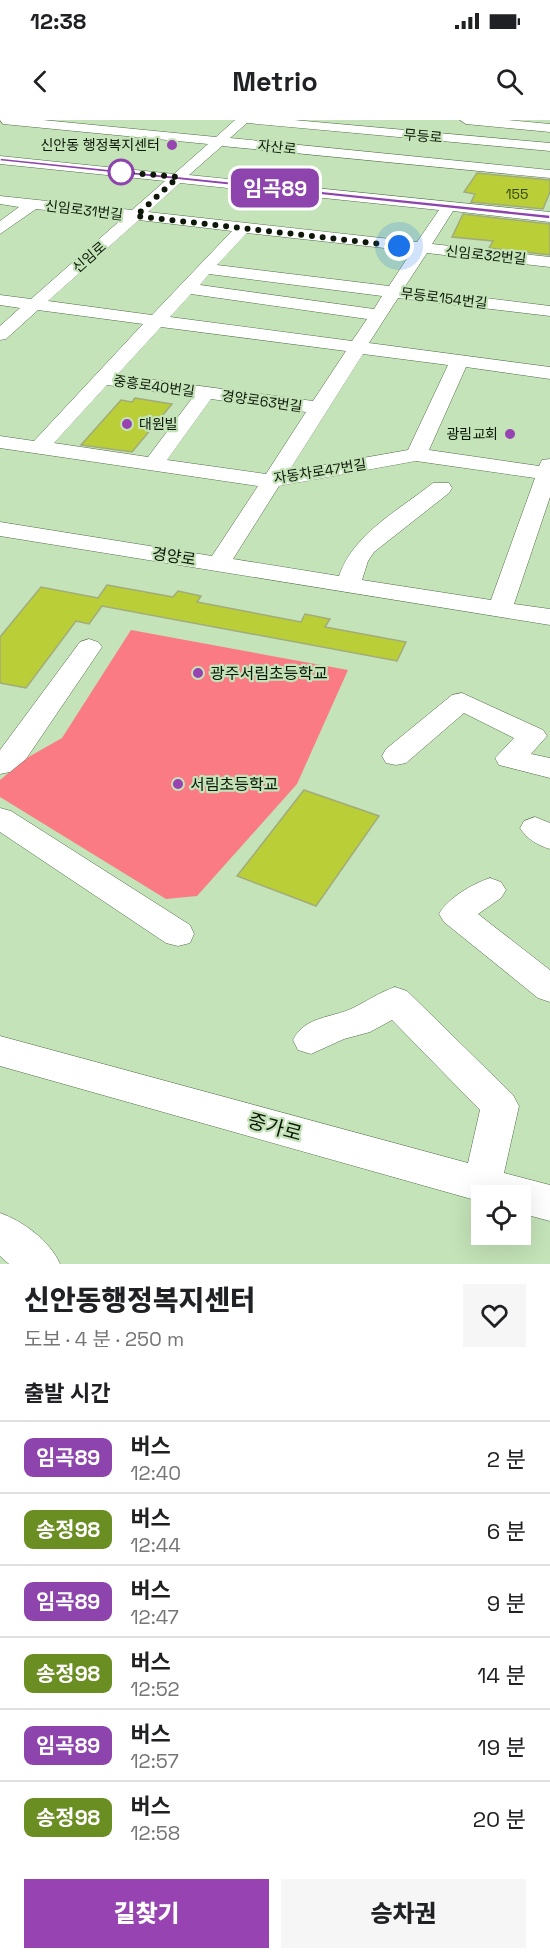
<!DOCTYPE html>
<html lang="ko">
<head>
<meta charset="utf-8">
<style>
  :root { --surface:#fff; --page:#f6f6f6; --text:#202124; --muted:#757577; --line:#e0e0e0; --accent:#9743b1 }
  body { margin:0; font-family:"Space Grotesk","Noto Sans KR",sans-serif; background:var(--page); color:var(--text); height:100vh; display:flex; flex-direction:column; font-size:22px; white-space:nowrap }
  * { box-sizing:border-box; margin:0 }
  p { font-size:20px; color:var(--muted) }
  .icon { flex:none; width:33px; height:33px; fill:none; stroke:currentColor; stroke-width:2; stroke-linecap:round; stroke-linejoin:round }
  .map { position:relative; height:1144px; overflow:hidden }
  .panel { display:flex; flex-direction:column; background:var(--surface); flex:1 }
  .panel>* { flex:none }
  .badge { padding:0 12px; border-radius:9px; font-size:21px; line-height:39px }
  .fabs { position:absolute; left:471px; top:1065px; display:grid; gap:12px }
  .fabs a { display:grid; place-items:center; width:60px; height:60px; border-radius:0px; background:var(--surface); box-shadow:0 6px 24px #0002; font-size:30px }
  .you { position:absolute; width:30px; height:30px; margin:-15px; border:4px solid #fff; border-radius:50%; background:#1a73e8; box-shadow:0 0 0 9px #1a73e833 }
  .map>.badge { position:absolute; translate:-50% -50%; box-shadow:0 0 0 3px #fff }
  h2 { padding:0 24px; font-size:22px; line-height:54px }
  .round { display:grid; place-items:center; flex:none; width:63px; height:63px; border-radius:0px; background:var(--page) }
  .summary { display:flex; align-items:center; justify-content:space-between; height:102px; padding:0 24px }
  h1 { font-size:28px; font-weight:800; line-height:45px }
  .button { display:flex; gap:12px; margin-top:auto; padding:12px 24px }
  .button a { flex:1; height:69px; border-radius:0px; background:var(--accent); color:#fff; font-size:24px; font-weight:800; line-height:69px; text-align:center }
  .button a+a { background:var(--page); color:var(--text) }
  ul { padding:0; list-style:none }
  li { display:flex; align-items:center; gap:18px; height:72px; padding:0 24px; border-top:2px solid var(--line) }
  li div { flex:1 }
  li b { display:block; font-size:22px }
  li em { font-style:normal }
  li .badge { min-width:66px; font-weight:700; text-align:center }
  .status { display:flex; justify-content:space-between; align-items:center; height:42px; padding:0 30px; background:var(--surface); direction:ltr }
  .status svg { height:16px; fill:currentColor }
  header { display:flex; justify-content:space-between; align-items:center; height:78px; padding:0 24px; background:var(--surface); font-size:27px; font-weight:800 }
  .map>svg:first-child { display:block }
  .green { fill:#fb7b84 }
  .building { fill:#b9ce37; stroke:#a2ab7b; stroke-width:1.5 }
  .lines { fill:none; stroke-linecap:round; stroke-linejoin:round }
  .minor-casing { stroke:#506c46; stroke-width:1 }
  .minor { fill:#fff; fill-rule:evenodd }
  .line { fill:#8e44ad; stroke:#fff; stroke-width:1.5 }
  .walk { stroke:#0d1809; stroke-width:6; stroke-dasharray:0 10.8 }
  .poi-dot { fill:#9743b1; stroke:#c4e3b8; stroke-width:2 }
  .stop-dot { fill:#fff; stroke:#8e44ad; stroke-width:3 }
  .labels { text-anchor:middle; stroke-width:4.5; stroke-linejoin:round; paint-order:stroke }
  .far-street-label { font-size:14px; fill:#0d1809; stroke:#c4e3b8 }
  .far-poi-label { font-size:14px; fill:#0d1809; stroke:#c4e3b8; text-anchor:end }
  .number-label { font-size:14px; fill:#384614 }
  .street-label { font-size:16px; fill:#0d1809; stroke:#c4e3b8 }
  .poi-label { font-size:16px; fill:#0d1809; stroke:#c4e3b8; text-anchor:start }
  .near-street-label { font-size:20px; fill:#0d1809; stroke:#c4e3b8 }
</style>
</head>
<body>
<div class="status"><b>12:38</b><svg viewBox="0 0 49 12"><path d="M0 12V9h3v3zM5 12V6h3v6zM10 12V3h3v9zM15 12V0h3v12zM26 1h20v11H26zM47 4h2v5h-2z"/></svg></div>
<header><svg class="icon" aria-label="back" viewBox="0 0 24 24"><path d="M15 5l-7 7 7 7"/></svg>Metrio<svg class="icon" aria-label="search" viewBox="0 0 24 24"><circle cx="10" cy="10" r="6"/><path d="M15 15l6 6"/></svg></header>
<div class="map">
<svg width="550" height="1144" viewBox="0 0 550 1144">
  <rect width="100%" height="100%" fill="#c4e3b8"/>
  <path class="green" d="M131,510L348,550L297,664L197,776L166,779L0,677V660L25,639L62,618Z"/>
  <g class="building">
    <path d="M477,53L550,60V72L543,89L471,82L475,74L464,72Z"/>
    <path d="M463,94L550,104V135L489,128L493,121L452,117Z"/>
    <path d="M135,278L172,284L132,332L81,325L121,280L132,282Z"/>
    <path d="M107,465L173,477L178,471L201,476L197,482L301,502L305,494L330,499L325,507L406,522L397,541L102,486L89,504L76,501L26,568L0,563V517L41,467L98,478Z"/>
    <path d="M304,670L379,696L316,786L237,756Z"/>
  </g>
  <g class="lines">
    <defs>
      <g id="minor">
        <path d="M0,0H43L216,17L235,0H294L550,23V31L247,3L230,18L550,50V58L222,26L189,55L550,92V102L453,91L432,124L550,137V147L427,133L404,168L550,186V196L398,178L369,223L550,247V259L466,247L429,330L539,346L542,340L550,339V377L514,484L550,489V505L0,416V402L212,436L258,366L0,328V316L34,321L143,204L38,190L6,219L0,220V206L20,188L0,185V175L31,179L123,98L36,89L0,114V101L19,87L0,84V76L132,90L165,61L0,44V36L174,54L208,24L3,4ZM180,63L439,90L417,122L148,92ZM139,100L232,111L152,195L48,181ZM247,113L412,131L389,166L217,145ZM209,154L382,176L374,189L200,165ZM191,174L367,199L352,221L170,197ZM161,207L346,231L313,281L117,255ZM363,234L448,245L408,330L289,351ZM107,265L193,277L148,337L54,323ZM211,279L306,292L266,354L167,340ZM416,341L535,358L491,480L362,460L368,441L374,432L449,373L452,368L449,363H433C399,390 353,414 339,456L233,439L279,366Z"/>
        <path d="M460,0H507L550,4V12L466,4Z"/>
        <path d="M89,519L98,522L102,527L26,639L10,652L0,654V630L80,522Z"/>
        <path d="M462,573L543,610L547,616L531,634L550,638V658L499,645L495,638L514,618L464,593L406,643L396,645L386,643L382,636L386,629L452,575Z"/>
        <path d="M0,688L11,691L190,805L194,814L190,823L178,826L166,823L0,712Z"/>
        <path d="M535,697L550,703V729C537,725 527,719 520,708L524,701Z"/>
        <path d="M490,758L501,762L506,770L501,778L478,794L550,850V882L538,878L444,802L439,794C448,778 472,764 490,758Z"/>
        <path d="M395,867L407,871L513,975L519,986L504,1053L550,1065V1101L520,1093V1076H482V1082L0,946V916L468,1043L480,990L392,900L370,912L344,919L311,934L298,930L293,920C305,896 332,898 353,888C367,881 380,872 395,867Z"/>
        <path d="M0,1093C23,1101 50,1121 60,1144H9L0,1136Z"/>
      </g>
    </defs>
    <use href="#minor" class="minor-casing"/>
    <use href="#minor" class="minor"/>
  </g>
  <path class="line" d="M0,38L550,95V99L0,41Z"/>
  <g class="lines">
    <path class="walk" d="M121,52L178,57L136,96L399,126"/>
  </g>
  <g class="poi-dot">
    <circle cx="172" cy="25" r="6"/>
    <circle cx="127" cy="304" r="6"/>
    <circle cx="510" cy="314" r="6"/>
    <circle cx="198" cy="553" r="6"/>
    <circle cx="178" cy="664" r="6"/>
  </g>
  <circle class="stop-dot" cx="121" cy="52" r="12"/>
  <g class="labels">
    <g class="far-street-label">
      <text transform="translate(423 16) rotate(5)" y="5">무등로</text>
      <text transform="translate(277 27) rotate(6)" y="5">자산로</text>
      <text transform="translate(84 90) rotate(7)" y="5">신임로31번길</text>
      <text transform="translate(486 135) rotate(6)" y="5">신임로32번길</text>
      <text transform="translate(89 137) rotate(-41)" y="5">신임로</text>
      <text transform="translate(444 178) rotate(7)" y="5">무등로154번길</text>
      <text transform="translate(154 266) rotate(8)" y="5">중흥로40번길</text>
      <text transform="translate(262 281) rotate(8)" y="5">경양로63번길</text>
      <text transform="translate(320 351) rotate(-9)" y="5">자동차로47번길</text>
    </g>
    <g class="far-poi-label">
      <text x="160" y="30">신안동 행정복지센터</text>
      <text x="139" y="309" text-anchor="start">대원빌</text>
      <text x="498" y="319">광림교회</text>
    </g>
    <g class="number-label">
      <text x="517" y="79">155</text>
    </g>
    <g class="street-label">
      <text transform="translate(174 436) rotate(9)" y="6">경양로</text>
    </g>
    <g class="poi-label">
      <text x="210" y="559">광주서림초등학교</text>
      <text x="190" y="670">서림초등학교</text>
    </g>
    <g class="near-street-label">
      <text transform="translate(275 1007) rotate(15)" y="7">중가로</text>
    </g>
  </g>
</svg>
<div class="fabs">
<a><svg class="icon" aria-label="locate" viewBox="0 0 24 24"><circle cx="12" cy="12" r="6"/><path d="M12 2v4M12 18v4M2 12h4M18 12h4"/></svg></a>
</div>
<div class="you" style="left:399px;top:126px"></div>
<b class="badge" style="left:275px;top:68px;background:#8e44ad;color:#fff">임곡89</b>
</div>
<section class="panel">
<div class="summary"><div><h1>신안동행정복지센터</h1><p>도보 · 4 분 · 250 m</p></div><a class="round"><svg class="icon" aria-label="heart" viewBox="0 0 24 24"><path d="M12 20l-8-8c-3-5 5-10 8-4 3-6 11-1 8 4z"/></svg></a></div>
<h2>출발 시간</h2>
<ul>
<li><span class="badge" style="background:#8e44ad;color:#fff">임곡89</span><div><b>버스</b><p>12:40</p></div><em>2 분</em></li>
<li><span class="badge" style="background:#6b8e23;color:#fff">송정98</span><div><b>버스</b><p>12:44</p></div><em>6 분</em></li>
<li><span class="badge" style="background:#8e44ad;color:#fff">임곡89</span><div><b>버스</b><p>12:47</p></div><em>9 분</em></li>
<li><span class="badge" style="background:#6b8e23;color:#fff">송정98</span><div><b>버스</b><p>12:52</p></div><em>14 분</em></li>
<li><span class="badge" style="background:#8e44ad;color:#fff">임곡89</span><div><b>버스</b><p>12:57</p></div><em>19 분</em></li>
<li><span class="badge" style="background:#6b8e23;color:#fff">송정98</span><div><b>버스</b><p>12:58</p></div><em>20 분</em></li>
</ul>
<div class="button"><a>길찾기</a><a>승차권</a></div>
</section>
</body>
</html>
